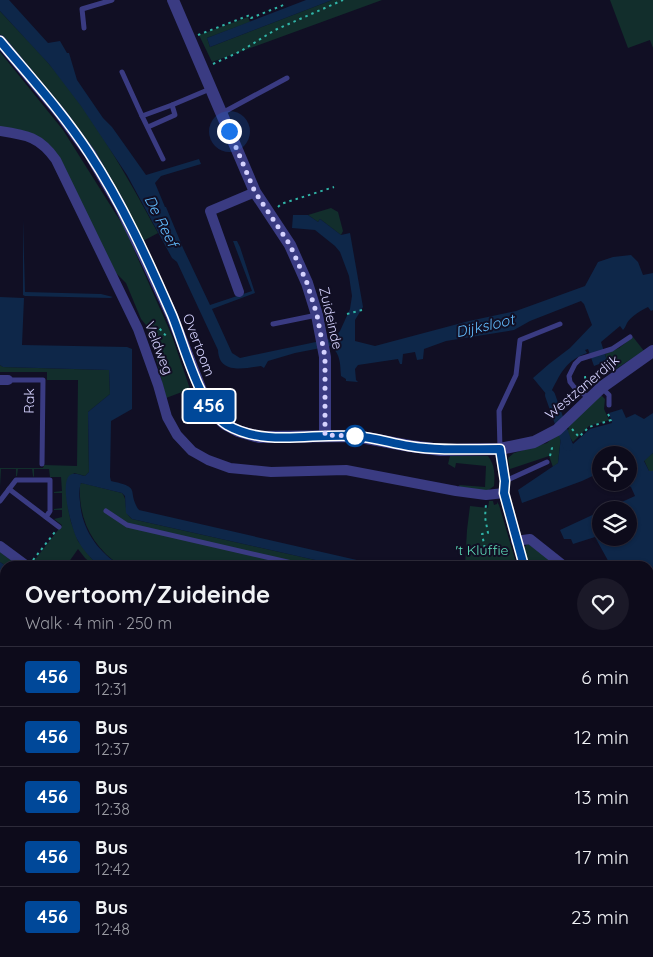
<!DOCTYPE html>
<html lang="en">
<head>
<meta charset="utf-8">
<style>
  :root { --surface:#0d0b1b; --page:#1b1928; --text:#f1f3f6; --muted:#9a9ba3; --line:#2d2b3a }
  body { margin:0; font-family:Quicksand,sans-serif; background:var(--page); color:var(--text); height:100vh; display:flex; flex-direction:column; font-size:19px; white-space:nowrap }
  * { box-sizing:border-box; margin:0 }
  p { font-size:16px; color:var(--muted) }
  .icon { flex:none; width:28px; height:28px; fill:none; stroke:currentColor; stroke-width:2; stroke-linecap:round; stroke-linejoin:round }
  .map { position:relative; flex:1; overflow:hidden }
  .side { position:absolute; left:0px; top:561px; width:654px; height:396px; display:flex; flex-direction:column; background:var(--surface); border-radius:15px 15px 0 0; box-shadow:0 1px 4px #0004,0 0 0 1px var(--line) }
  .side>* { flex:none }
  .badge { padding:0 10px; border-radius:4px; font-size:18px; line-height:32px }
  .controls { position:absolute; left:592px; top:446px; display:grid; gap:10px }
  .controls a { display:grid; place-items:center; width:45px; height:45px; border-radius:50%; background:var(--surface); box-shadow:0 1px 4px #0004,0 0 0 1px var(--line); font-size:25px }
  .you { position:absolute; width:25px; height:25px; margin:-12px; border:4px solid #fff; border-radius:50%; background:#1a73e8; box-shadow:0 0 0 8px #1a73e833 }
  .map>.badge { position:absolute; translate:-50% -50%; box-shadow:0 0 0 2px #fff }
  .round { display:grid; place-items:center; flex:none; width:52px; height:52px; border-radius:26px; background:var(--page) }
  .head { display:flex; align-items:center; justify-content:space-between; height:85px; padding:0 25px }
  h1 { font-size:24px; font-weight:700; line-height:38px }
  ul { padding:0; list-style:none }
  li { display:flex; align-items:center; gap:15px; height:60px; padding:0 25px; border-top:1px solid var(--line) }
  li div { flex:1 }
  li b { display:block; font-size:19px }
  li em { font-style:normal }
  li .badge { min-width:55px; font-weight:700; text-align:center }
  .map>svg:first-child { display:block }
  .green { fill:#122e2c }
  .water { fill:#0e2749 }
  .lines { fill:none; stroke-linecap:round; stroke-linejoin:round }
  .canal { stroke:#0e2749; stroke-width:10 }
  .path { stroke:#30b4a7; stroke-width:2; stroke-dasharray:2.5 4; stroke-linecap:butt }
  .service { stroke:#3a3b82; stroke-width:5 }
  .minor { stroke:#3a3b82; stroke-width:10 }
  .tertiary { stroke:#3a3b82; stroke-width:12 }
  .primary { stroke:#b95bfd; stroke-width:12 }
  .line-casing { stroke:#fff; stroke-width:11 }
  .line { stroke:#004899; stroke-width:8 }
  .walk { stroke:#d5d2fe; stroke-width:5; stroke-dasharray:0 9 }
  .stop-dot { fill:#fff; stroke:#004899; stroke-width:2.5 }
  .labels { text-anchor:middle; stroke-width:4; stroke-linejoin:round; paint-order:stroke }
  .street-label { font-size:14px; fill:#d5d2fe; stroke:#110f24 }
  .park-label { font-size:14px; fill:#5fdeb9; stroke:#110f24 }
  .water-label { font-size:15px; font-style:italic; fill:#62bcfd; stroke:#110f24 }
</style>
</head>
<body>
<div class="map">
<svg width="653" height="957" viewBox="0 0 653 957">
  <rect width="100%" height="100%" fill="#110f24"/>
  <g class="green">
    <path d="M332,0H382L212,62L199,35L248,17L250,22L207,38L210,47Z"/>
    <path d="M610,0H653V48L650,40L628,48Z"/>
    <path d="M0,11C16,29 34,46 49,64C93,116 126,174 158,233L143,241L26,65L0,34Z"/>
    <path d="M0,52L63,130L124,227L172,336L190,389L166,398L152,342L146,325L141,319L126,283L111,268L48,147L0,128Z"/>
    <path d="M331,208L338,212L343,231L341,235L320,219L318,222L308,215Z"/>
    <path d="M633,337L644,351L611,372L605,354L619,348Z"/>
    <path d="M0,365L3,367L109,370L110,394L88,412L89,472L85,476L74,473L67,486L68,508L71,522L78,541L91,558L100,566H94L85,558L78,549L66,566H47L48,564L45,562L41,566L34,561L62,525L54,519L62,517V510H54V509L62,508V493H54V492L62,491L61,477H50L49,469H34V477L33,476L32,469H18L17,476H16V469H1L0,487V468H43L44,465L77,466L78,380H47V372H0Z"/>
    <path d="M598,395L602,396L605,399L604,409L609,420L589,426L573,442L566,431L569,429L567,425Z"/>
    <path d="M559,432L561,437L558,463L553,467L549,456L510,469L508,458L514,453L547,443Z"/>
    <path d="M653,453V471H649L644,460Z"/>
    <path d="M450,456H488C495,465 495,475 494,486L487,491L460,487L459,485L485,487L486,466L456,463L455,468L448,464Z"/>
    <path d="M82,483L122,493C129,501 122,512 132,519L342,566H121C92,547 78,519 80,484Z"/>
    <path d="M489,501H493L494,505L497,504V502L499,505L517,566H465L467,530L470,506L488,508Z"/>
    <path d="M527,543L561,566H529L524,549Z"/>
    <path d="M0,552L19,566H6L0,562Z"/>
    <path d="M0,626L5,630V655L0,651Z"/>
    <path d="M26,952H233V957H24Z"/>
    <rect x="342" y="952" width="99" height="5"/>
  </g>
  <g class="water">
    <path d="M0,0H9L48,43L60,41L67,53H69L77,80L103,118L112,127L146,175L199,159L201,164L161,176L155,183L165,207H166L183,248L210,305L252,291L233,241H237L240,247L255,293L212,309L232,353L240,358L330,339L336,336L340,331L350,309L352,296L349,276L340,252L335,246L315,230L292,228L293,215H308L318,222L320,219L341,235L350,233L363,307L355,320V341L375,346L469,321L516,311L585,286L598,262L613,257L631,255L638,262L643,275L653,273V310L651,311L648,307C642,310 631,316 627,323C626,325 625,328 623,330L620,326L601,342L607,361L594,366L588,349L585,350L587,353C566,361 562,371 552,390L553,393L547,395L533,378L549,364L570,348L592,325L584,304L581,301L530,321L514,330L446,341L424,349L423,359L417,360L415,352L403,354L402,364H400L398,359L358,365L355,369L356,380L358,382L346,381V379L341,376C340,364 341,355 331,346L295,353L268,361L264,368L261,366C245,368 219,375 218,350L177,262L172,258L127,175L81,106L49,64L0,11Z"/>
    <path d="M306,0H332L210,47L207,38Z"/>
    <path d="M23,220L25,292L101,294L113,297L110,298L25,296L23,295Z"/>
    <path d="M0,297L24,298L22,345L127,347L132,349V409L111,421L110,477L111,481C143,488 126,490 139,510L383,566H342L132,519L126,513L125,496L122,493L81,483C79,488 79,496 80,502C82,530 98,552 121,566H100C91,559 83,550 77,539C72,529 59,483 70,475C74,472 81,475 85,476L89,472L88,412L110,394L109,370L3,367L0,365Z"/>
    <path d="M622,409L626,418L635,414L644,419L653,413V453L644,461L649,471H653V805H649V566H611L595,537L573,544L571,539H564L560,530L601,511V538H629V510H604L635,496L631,487L624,483L629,482V455H601V472L582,481L522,503L518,490L558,463L561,437L566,433L573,444L590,429L612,423L609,413Z"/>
    <path d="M0,562L6,566L5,601L0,597Z"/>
    <path d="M0,651L5,655V674L0,671Z"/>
    <path d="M649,855H653V957H627L629,953L649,952Z"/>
  </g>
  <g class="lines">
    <path class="canal" d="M550,395L568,446"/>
    <g class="path">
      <path d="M198,35L250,15L251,18L286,4"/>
      <path d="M213,64L241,51L275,30L343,0"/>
      <path d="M278,207L281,204L334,187"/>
      <path d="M347,314L362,310"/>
      <path d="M147,328H159L168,338"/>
      <path d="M586,377H585L587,385"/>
      <path d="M572,429L579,437L589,427L611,420L607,412"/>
      <path d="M550,456L552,448L550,444"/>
      <path d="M620,502L624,510"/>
      <path d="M486,554L482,534L488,533L485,517L486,504"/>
      <path d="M33,560L55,532"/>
      <path d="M0,686L5,690"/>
      <path d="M1,869V867H5"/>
    </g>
    <g class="service">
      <path d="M84,28L82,9L112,0"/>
      <path d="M122,72L142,116L172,105"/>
      <path d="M222,113L287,78"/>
      <path d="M142,116L163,159"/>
      <path d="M148,127L175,115L172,105L210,89"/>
      <path d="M273,324L317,315"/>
      <path d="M8,380H43L42,464"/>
      <path d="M602,388L609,395V405"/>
      <path d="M589,398L574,387L570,382L569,376L575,364L580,359L612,349L630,337"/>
      <path d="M500,449L499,411L516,375L520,340L560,324"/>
      <path d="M505,481L547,462"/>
      <path d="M9,489L59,527"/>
      <path d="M0,501L16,480H50V511L46,517"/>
      <path d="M106,511L127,525L305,566"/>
      <path d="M87,566L88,565"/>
      <path d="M0,888L5,887"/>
      <path d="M0,909H5"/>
      <path d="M0,933H5"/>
      <path d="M245,952V957"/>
      <path d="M330,952V957"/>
      <path d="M454,952V957"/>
      <path d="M516,952V957"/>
      <path d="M597,957L600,952"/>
    </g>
    <g class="minor">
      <path d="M0,131C27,135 40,137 56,160L138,329L158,385L167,417L177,435L192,451L208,460L230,468L271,472L346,470L456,491L486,495L504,493"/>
      <path d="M239,292L210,211L255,192"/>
      <path d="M0,380H8"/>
      <path d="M500,449L505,481L504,493L524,566"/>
      <path d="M516,541L530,539L564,566"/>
      <path d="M0,546L27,566"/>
      <path d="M16,957L20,952"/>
      <path d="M550,957V952"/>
    </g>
    <g class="tertiary">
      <path d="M173,0L255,192L290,245L307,283L317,315L325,357V435"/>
      <path d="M0,41L60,113L90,154L119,204L146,260L172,316L202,393L214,414L225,424L238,431L259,437L355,436L410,446L441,450L500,449L534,442L557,430L602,387L653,351"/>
    </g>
    <g class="primary">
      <path d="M0,620L5,624"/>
      <path d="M649,741L653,739"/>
    </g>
  </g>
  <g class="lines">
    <defs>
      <path id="line" d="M0,41C31,78 63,113 89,153C122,203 148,260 172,315C184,344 200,409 227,425C265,447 312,433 354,436C372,437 391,443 409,446C439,451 470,449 500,449L505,481L504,493L524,566"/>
    </defs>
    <use href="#line" class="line-casing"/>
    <use href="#line" class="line"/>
    <path class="walk" d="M229,131L255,192L290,245L307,283L317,315L325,357V435L355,436"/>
  </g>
  <circle class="stop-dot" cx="355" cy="436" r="10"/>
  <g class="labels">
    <g class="street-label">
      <text transform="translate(331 318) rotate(77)" y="5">Zuideinde</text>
      <text transform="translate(199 345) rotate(69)" y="5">Overtoom</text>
      <text transform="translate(159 348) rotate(69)" y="5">Veldweg</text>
      <text transform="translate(582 387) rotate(-40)" y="5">Westzanerdijk</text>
      <text transform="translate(29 401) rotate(-89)" y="5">Rak</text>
    </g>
    <g class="park-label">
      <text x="482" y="555">'t Kluffie</text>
    </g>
    <g class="water-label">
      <text transform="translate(161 221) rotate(63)" y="5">De Reef</text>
      <text transform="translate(485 326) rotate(-13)" y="5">Dijksloot</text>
    </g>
  </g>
</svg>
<div class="controls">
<a><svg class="icon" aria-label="locate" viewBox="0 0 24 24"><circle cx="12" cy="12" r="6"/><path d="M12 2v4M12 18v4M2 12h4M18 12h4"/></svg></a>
<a><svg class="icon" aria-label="layers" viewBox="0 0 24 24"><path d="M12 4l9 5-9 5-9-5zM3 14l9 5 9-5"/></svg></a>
</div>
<div class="you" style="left:229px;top:131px"></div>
<b class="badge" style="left:209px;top:406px;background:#004899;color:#fff">456</b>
<section class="side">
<div class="head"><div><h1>Overtoom/Zuideinde</h1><p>Walk · 4 min · 250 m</p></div><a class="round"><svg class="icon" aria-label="heart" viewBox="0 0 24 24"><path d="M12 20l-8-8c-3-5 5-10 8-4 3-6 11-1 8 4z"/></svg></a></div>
<ul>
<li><span class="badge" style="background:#004899;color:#fff">456</span><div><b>Bus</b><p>12:31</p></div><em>6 min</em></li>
<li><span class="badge" style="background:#004899;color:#fff">456</span><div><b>Bus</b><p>12:37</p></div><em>12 min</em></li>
<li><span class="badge" style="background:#004899;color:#fff">456</span><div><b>Bus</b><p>12:38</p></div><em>13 min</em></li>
<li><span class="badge" style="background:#004899;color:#fff">456</span><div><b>Bus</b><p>12:42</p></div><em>17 min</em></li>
<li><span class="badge" style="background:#004899;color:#fff">456</span><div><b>Bus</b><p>12:48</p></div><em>23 min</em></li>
</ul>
</section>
</div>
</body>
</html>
